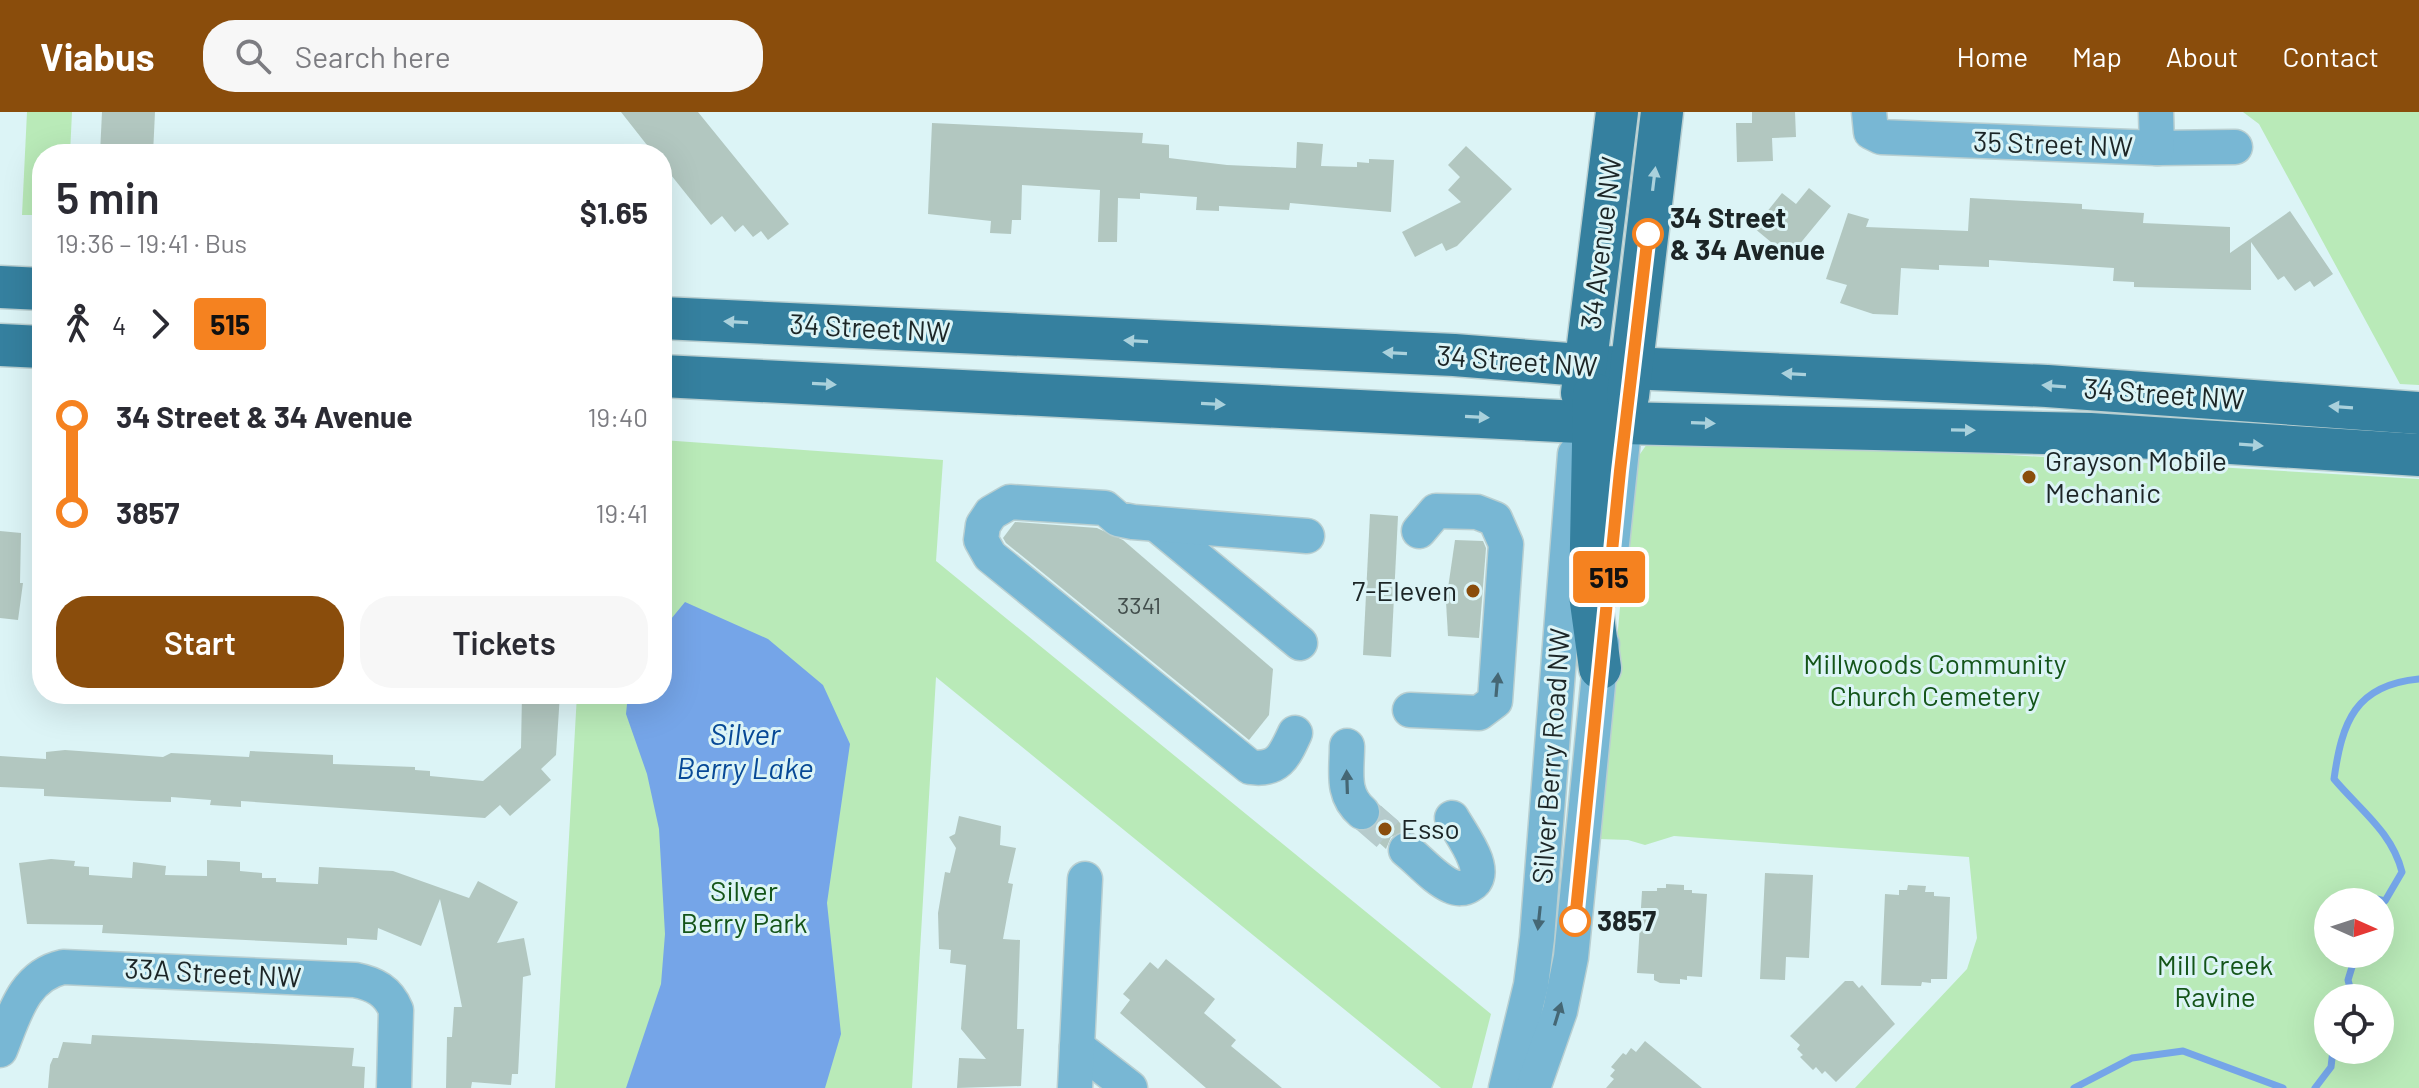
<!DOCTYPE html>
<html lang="en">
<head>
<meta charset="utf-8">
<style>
  :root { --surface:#fff; --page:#f7f7f7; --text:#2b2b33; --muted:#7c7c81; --accent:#8a4d0c }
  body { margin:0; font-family:Barlow,sans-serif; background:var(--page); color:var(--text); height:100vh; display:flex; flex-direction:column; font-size:30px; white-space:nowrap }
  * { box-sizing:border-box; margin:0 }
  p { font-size:26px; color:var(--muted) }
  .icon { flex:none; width:44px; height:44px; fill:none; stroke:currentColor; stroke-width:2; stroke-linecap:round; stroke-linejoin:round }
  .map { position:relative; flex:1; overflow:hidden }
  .details { position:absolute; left:32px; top:32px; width:640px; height:560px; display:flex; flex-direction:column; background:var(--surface); border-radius:32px; box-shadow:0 8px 32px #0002 }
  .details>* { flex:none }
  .badge { padding:0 16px; border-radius:6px; font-size:28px; line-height:52px }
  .needle { width:52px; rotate:93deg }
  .buttons { position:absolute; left:2314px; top:776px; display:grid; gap:16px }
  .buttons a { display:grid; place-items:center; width:80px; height:80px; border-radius:50%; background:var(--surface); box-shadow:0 8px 32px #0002; font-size:40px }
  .map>.badge { position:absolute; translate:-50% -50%; box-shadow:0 0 0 4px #fff }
  .legs { display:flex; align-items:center; gap:12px; height:88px; padding:0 24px; font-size:26px }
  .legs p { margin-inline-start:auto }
  .summary { display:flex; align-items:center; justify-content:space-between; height:136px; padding:0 24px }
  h1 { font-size:44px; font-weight:600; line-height:60px }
  .cta { display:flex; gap:16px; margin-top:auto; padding:16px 24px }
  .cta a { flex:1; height:92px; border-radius:32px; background:var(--accent); color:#fff; font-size:32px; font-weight:600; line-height:92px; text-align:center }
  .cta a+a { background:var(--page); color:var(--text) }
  ul { padding:0 24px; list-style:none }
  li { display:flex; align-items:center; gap:28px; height:96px; font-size:30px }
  li i { display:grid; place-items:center; width:12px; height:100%; margin:0 10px; background:currentColor }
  li i::after { content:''; width:20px; height:20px; margin:-10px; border:6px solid; border-radius:50%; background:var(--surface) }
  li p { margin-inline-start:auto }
  li:first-child i { background:linear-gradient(#0000 50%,currentColor 0) }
  li:last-child i { background:linear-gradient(currentColor 50%,#0000 0) }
  header { display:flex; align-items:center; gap:48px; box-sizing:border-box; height:112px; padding:0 40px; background:var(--accent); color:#fff }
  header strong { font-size:38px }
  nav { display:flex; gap:44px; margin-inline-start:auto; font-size:28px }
  .search { width:560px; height:72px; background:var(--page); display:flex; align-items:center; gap:20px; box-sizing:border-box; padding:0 28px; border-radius:32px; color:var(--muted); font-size:30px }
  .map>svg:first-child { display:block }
  .green { fill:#b9eab8; fill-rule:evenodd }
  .water { fill:#75a5e8 }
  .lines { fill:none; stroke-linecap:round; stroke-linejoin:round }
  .stream { stroke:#75a5e8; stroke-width:7 }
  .building { fill:#b2c7c0 }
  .minor-tunnel { stroke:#b6cbcc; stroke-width:34; stroke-dasharray:34 17; stroke-linecap:butt }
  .minor-casing { stroke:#b9cfd1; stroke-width:37 }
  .major-casing { stroke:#b9cfd1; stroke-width:45 }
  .minor { stroke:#78b7d4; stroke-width:34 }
  .major { stroke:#35809f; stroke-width:42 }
  .oneway { fill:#aad1dc }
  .oneway2 { fill:#456774 }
  .line-1-casing { stroke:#fff; stroke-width:18 }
  .line-1 { stroke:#f58220; stroke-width:12 }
  .stop-1-dot { fill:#fff; stroke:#f58220; stroke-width:4 }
  .poi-dot { fill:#8a4d0c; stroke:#dcf4f6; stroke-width:3 }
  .labels { text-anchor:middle; stroke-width:6; stroke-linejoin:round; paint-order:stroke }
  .number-label { font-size:24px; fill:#424e4c }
  .street-label { font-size:28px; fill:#1c2526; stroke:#dcf4f6 }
  .stop-label { font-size:28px; font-weight:bold; fill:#1c2526; stroke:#dcf4f6; text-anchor:start }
  .poi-label { font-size:28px; fill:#1c2526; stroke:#dcf4f6; text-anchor:start }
  .park-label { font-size:28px; fill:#145519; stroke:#dcf4f6 }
  .water-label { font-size:30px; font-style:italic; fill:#074996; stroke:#dcf4f6 }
</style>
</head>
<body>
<header>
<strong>Viabus</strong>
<div class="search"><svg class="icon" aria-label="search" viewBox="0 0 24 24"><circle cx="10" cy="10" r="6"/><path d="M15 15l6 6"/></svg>Search here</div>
<nav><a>Home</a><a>Map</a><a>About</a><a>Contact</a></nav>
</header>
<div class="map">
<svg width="2419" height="976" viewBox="0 0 2419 976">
  <rect width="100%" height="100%" fill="#dcf4f6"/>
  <g class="green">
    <path d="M27,0H72L70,42H42V103H22Z"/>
    <path d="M2243,0H2419V273L2400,272L2259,12Z"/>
    <path d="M1687,324L2419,367V976H1855L1967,857L1977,826L1969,745L1674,724L1645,733L1628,728L1599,727L1633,352L1647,332ZM2328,790H2380V842H2328ZM2328,886H2380V938H2328Z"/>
    <path d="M662,328L943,348L936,449L1491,902L1472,976H1441L936,565L912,976H555L577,582H662Z"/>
  </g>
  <path class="water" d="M685,490L768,527L823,573L850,632L827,791L841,922L825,976H626L661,872L665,822L659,717L647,662L626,602L628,582H662V518Z"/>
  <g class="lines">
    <g class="stream">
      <path d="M2356,790L2364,784L2385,789L2402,760C2392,720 2360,698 2334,667C2342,610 2355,573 2419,567"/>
      <path d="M2353,886L2348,868L2356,842"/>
      <path d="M2074,976L2132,946L2183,939L2283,976"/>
      <path d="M2315,976L2331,955L2333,938"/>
    </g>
  </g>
  <g class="building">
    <path d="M102,0H155L153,42H100Z"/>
    <path d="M621,0H698L789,112L768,128L761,119L753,125L743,113L735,120L722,104L711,113L663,53L662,42H654Z"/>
    <path d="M1752,0H1795L1796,25L1772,26L1773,49L1737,50L1736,11H1752Z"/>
    <path d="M932,11L1143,21L1142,31L1169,33V46L1227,53L1296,56L1297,30L1323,32L1321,54L1357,55V50L1369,51V47L1394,48L1391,100L1290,91L1289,98L1219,94V99L1196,98L1197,85L1140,81V87L1118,86L1117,130H1098L1100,78L1022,73L1021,108H1012L1011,122L990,121L991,109L928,102Z"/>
    <path d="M1466,34L1512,77L1457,134L1446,139L1442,131L1415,145L1402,120L1461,90L1448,78L1460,65L1448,53Z"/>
    <path d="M1809,76L1831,94L1789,145L1754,116L1782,81L1796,92Z"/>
    <path d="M1970,86L2082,92V97L2144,101L2143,111L2230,115V141L2290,99L2333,162L2314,175L2310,169L2295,179L2284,164L2278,168L2251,130V178L2134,175V170L2113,169L2114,156L1989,148V155L1939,153V158L1901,156L1898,203L1873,202L1840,191L1847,173L1826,167L1848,101L1869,107L1866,115L1968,119Z"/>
    <path d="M1370,402L1398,404L1391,545L1363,543Z"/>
    <path d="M1015,410L1097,416L1123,428L1273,557L1269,603L1249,628L1006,431L1003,426Z"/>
    <path d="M0,419L21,421L20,471H23L18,508L0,506Z"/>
    <path d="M1455,428L1483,429L1486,436L1479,526L1448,524L1446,490Z"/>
    <path d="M522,582H560L556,643L541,657L551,668L510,704L500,693L485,706L241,689V695L210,693L211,688L171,685V690L140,689L44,684V677L0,675V644L46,647V640L65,638L163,645L171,641L249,645L250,639L333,643V652L415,655V658L430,659V664L483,669L521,636Z"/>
    <path d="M1381,694L1408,718L1391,725L1386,737L1366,719L1381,706Z"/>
    <path d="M959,704L1001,714L1000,733L1016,736L1008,771L1013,772L1003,827L1020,828L1017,917H1024L1021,974L957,976L959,946L986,947L961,917L966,853L950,851L951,838L939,837L938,801L945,760L950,761L956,736L949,725L955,722Z"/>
    <path d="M51,747L75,749L74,754L89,755V763L132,766L133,750L166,754L165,763L207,764V748L240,750V759L262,761V766H276V770L318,772L319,755L393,759L469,786L478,769L518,790L497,831L524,826L531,863L523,865L518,962H512L511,973L472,970L471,976H446L447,925H452L454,895H462L440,787L421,834L378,816L377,828L347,826V833L102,821L103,813L27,812L19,751Z"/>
    <path d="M1765,761L1813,763L1809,846L1786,845L1785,868L1760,867Z"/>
    <path d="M1666,772L1684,773V778H1692V781L1707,782L1702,865L1687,864V868L1680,867V872L1660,871L1654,868V862L1637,861L1642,779H1657V776H1666Z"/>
    <path d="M1908,773L1926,774L1925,780H1934V784L1950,785L1947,867H1931V871L1922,870L1921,874L1881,873L1885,782L1899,783V778H1907Z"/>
    <path d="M1166,847L1215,887L1204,901L1236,928L1231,934L1282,976H1206L1120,901L1130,888L1123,882L1150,850L1158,857Z"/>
    <path d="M1845,869H1853L1859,876L1862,873L1895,912L1836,970L1825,959L1822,962L1816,955L1813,958L1800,945L1803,943L1797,937L1800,933L1790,924Z"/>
    <path d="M92,923L354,936L352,954L365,955L364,976H48L50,953L53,946H58L63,930L91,932Z"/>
    <path d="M1645,929L1702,976H1606L1614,967L1610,964L1615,958L1611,955L1623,941L1626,943L1631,936L1636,940Z"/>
  </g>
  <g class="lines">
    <path class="minor-tunnel" d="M1362,700L1406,738"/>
    <defs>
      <g id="minor">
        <path d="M1869,0L1871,20L1881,25L2157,36L2235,35"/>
        <path d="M2156,0L2157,36"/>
        <path d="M1156,412L1300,531"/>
        <path d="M1607,479L1625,309"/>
        <path d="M1410,598L1479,601L1495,589L1506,432L1495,407L1477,400L1436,399L1419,419"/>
        <path d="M1295,621C1284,645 1278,659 1250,655L990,444L981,428L983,413L991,401L1010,390L1105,396L1118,407L1133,410L1307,424"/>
        <path d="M1347,634C1347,660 1341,682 1362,700"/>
        <path d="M1406,738C1420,749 1435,767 1451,774C1457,777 1464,777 1470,773C1492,761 1460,721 1452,706"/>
        <path d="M1077,935L1130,976"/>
        <path d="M0,938C14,904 23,864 63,855L355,868C375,872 388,879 396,898L394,976"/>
        <path d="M1075,976L1085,767"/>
        <path d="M1506,976L1531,873L1537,826L1575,342"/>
        <path d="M1533,976L1560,899L1571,845L1602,532"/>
      </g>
      <g id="major">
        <path d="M0,175L42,177"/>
        <path d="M662,206L1454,243L1606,255L2047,274L2419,301"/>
        <path d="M0,233L42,235"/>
        <path d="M662,264L1579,310L2090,322L2419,343"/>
        <path d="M1582,281L1617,0"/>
        <path d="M1594,282L1590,483L1600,556"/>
        <path d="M1628,284L1662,0"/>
      </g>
    </defs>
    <use href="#minor" class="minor-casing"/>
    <use href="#major" class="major-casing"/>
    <use href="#minor" class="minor"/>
    <use href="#major" class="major"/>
  </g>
  <defs><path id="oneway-solid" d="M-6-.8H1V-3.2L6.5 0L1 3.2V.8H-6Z" transform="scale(2)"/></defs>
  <g class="oneway">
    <use href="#oneway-solid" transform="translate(1654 67) rotate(-83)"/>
    <use href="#oneway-solid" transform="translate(736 210) rotate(-177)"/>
    <use href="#oneway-solid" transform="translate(1136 229) rotate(-177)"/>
    <use href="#oneway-solid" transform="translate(1395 241) rotate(-177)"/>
    <use href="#oneway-solid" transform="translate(1794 262) rotate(-177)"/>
    <use href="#oneway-solid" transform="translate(824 272) rotate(3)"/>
    <use href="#oneway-solid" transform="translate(2054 274) rotate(-176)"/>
    <use href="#oneway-solid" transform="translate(1213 292) rotate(3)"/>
    <use href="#oneway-solid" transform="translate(2341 295) rotate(-176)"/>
    <use href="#oneway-solid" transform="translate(1477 305) rotate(3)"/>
    <use href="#oneway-solid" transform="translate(1703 311) rotate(2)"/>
    <use href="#oneway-solid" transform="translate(1963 318) rotate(1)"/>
    <use href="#oneway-solid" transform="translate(2251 333) rotate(4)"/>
  </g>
  <g class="oneway2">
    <use href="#oneway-solid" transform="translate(1497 573) rotate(-85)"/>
    <use href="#oneway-solid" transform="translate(1347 670) rotate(-92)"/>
    <use href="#oneway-solid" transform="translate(1539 806) rotate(96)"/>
    <use href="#oneway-solid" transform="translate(1558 902) rotate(-73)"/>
  </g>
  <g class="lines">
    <defs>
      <path id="line-1" d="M1575,809L1620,359L1648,122"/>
    </defs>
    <use href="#line-1" class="line-1-casing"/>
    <use href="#line-1" class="line-1"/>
  </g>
  <g class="stop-1-dot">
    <circle cx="1648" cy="122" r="14"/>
    <circle cx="1575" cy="809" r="14"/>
  </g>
  <g class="poi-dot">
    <circle cx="2029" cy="365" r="8"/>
    <circle cx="1473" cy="479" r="8"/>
    <circle cx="1385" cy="717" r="8"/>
  </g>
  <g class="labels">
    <g class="number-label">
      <text x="1139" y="502">3341</text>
    </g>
    <g class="street-label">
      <text transform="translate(2053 32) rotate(2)" y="10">35 Street NW</text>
      <text transform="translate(1601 131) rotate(-83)" y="10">34 Avenue NW</text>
      <text transform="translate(870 216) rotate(3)" y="10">34 Street NW</text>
      <text transform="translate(1517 249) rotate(4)" y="10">34 Street NW</text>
      <text transform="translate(2164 282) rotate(4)" y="10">34 Street NW</text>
      <text transform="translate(1551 644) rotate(-86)" y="10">Silver Berry Road NW</text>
      <text transform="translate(213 861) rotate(3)" y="10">33A Street NW</text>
    </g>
    <g class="stop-label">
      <text x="1670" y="116">34 Street<tspan x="1670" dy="32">&amp; 34 Avenue</tspan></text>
      <text x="1597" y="819">3857</text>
    </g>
    <g class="poi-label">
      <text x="2045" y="359">Grayson Mobile<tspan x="2045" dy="32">Mechanic</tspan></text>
      <text x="1457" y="489" text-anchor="end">7-Eleven</text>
      <text x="1401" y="727">Esso</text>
    </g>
    <g class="park-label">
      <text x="1935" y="562">Millwoods Community<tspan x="1935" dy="32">Church Cemetery</tspan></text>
      <text x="744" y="789">Silver<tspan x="744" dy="32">Berry Park</tspan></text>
      <text x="2215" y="863">Mill Creek<tspan x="2215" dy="32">Ravine</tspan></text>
    </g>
    <g class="water-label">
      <text x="745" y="633">Silver<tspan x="745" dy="34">Berry Lake</tspan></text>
    </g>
  </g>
</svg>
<div class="buttons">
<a><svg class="needle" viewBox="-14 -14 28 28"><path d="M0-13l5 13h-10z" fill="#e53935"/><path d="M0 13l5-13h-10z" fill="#7c7c81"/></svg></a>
<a><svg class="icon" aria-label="locate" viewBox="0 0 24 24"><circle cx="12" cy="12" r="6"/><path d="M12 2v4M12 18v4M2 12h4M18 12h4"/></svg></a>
</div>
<b class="badge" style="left:1609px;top:465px;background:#f58220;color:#111">515</b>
<section class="details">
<div class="summary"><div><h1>5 min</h1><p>19:36 – 19:41 · Bus</p></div><b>$1.65</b></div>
<div class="legs"><svg class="icon" aria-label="walk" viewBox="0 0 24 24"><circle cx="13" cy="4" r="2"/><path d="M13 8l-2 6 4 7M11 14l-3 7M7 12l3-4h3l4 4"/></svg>4<svg class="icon" aria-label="forward" viewBox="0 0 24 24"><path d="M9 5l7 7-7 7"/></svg><b class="badge" style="background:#f58220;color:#111">515</b></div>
<ul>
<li><i style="color:#f58220"></i><b>34 Street &amp; 34 Avenue</b><p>19:40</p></li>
<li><i style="color:#f58220"></i><b>3857</b><p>19:41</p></li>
</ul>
<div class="cta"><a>Start</a><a>Tickets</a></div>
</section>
</div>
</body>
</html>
